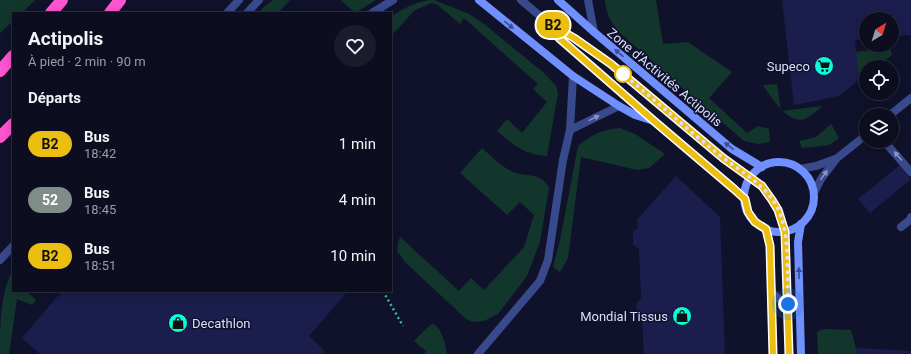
<!DOCTYPE html>
<html lang="fr">
<head>
<meta charset="utf-8">
<style>
  :root { --surface:#0c0e20; --page:#1a1c2d; --text:#f1f3f6; --muted:#9a9ca5; --line:#2c2e3e }
  body { margin:0; font-family:Roboto,sans-serif; background:var(--page); color:var(--text); height:100vh; display:flex; flex-direction:column; font-size:15px; white-space:nowrap }
  * { box-sizing:border-box; margin:0 }
  p { font-size:13px; color:var(--muted) }
  .icon { flex:none; width:22px; height:22px; fill:none; stroke:currentColor; stroke-width:2; stroke-linecap:round; stroke-linejoin:round }
  .map { position:relative; flex:1; overflow:hidden }
  .sheet { position:absolute; left:12px; top:12px; width:380px; height:280px; display:flex; flex-direction:column; background:var(--surface); border-radius:0px; box-shadow:0 2px 10px #0003,0 0 0 1px var(--line) }
  .sheet>* { flex:none }
  .badge { padding:0 8px; border-radius:13px; font-size:14px; line-height:26px }
  .needle { width:26px; rotate:38deg }
  .controls { position:absolute; left:859px; top:12px; display:grid; gap:8px }
  .controls a { display:grid; place-items:center; width:40px; height:40px; border-radius:50%; background:var(--surface); box-shadow:0 2px 10px #0003,0 0 0 1px var(--line); font-size:20px }
  .you { position:absolute; width:20px; height:20px; margin:-10px; border:3px solid #fff; border-radius:50%; background:#1a73e8; box-shadow:0 0 0 6px #1a73e833 }
  .map>.badge { position:absolute; translate:-50% -50%; box-shadow:0 0 0 2px #fff }
  h2 { padding:0 16px; font-size:15px; line-height:36px }
  .round { display:grid; place-items:center; flex:none; width:42px; height:42px; border-radius:21px; background:var(--page) }
  .headline { display:flex; align-items:center; justify-content:space-between; height:68px; padding:0 16px }
  h1 { font-size:19px; font-weight:700; line-height:30px }
  ul { padding:0; list-style:none }
  li { display:flex; align-items:center; gap:12px; height:56px; padding:0 16px }
  li div { flex:1 }
  li b { display:block; font-size:15px }
  li em { font-style:normal }
  li .badge { min-width:44px; font-weight:700; text-align:center }
  .map>svg:first-child { display:block }
  .green { fill:#13362c }
  .building { fill:#1b1d4d }
  .lines { fill:none; stroke-linecap:round; stroke-linejoin:round }
  .path { stroke:#2cc194; stroke-width:2.5; stroke-dasharray:2 3; stroke-linecap:butt }
  .lane { stroke:#394a8c; stroke-width:8 }
  .street { stroke:#394a8c; stroke-width:8 }
  .secondary { stroke:#7190ff; stroke-width:8 }
  .highway { stroke:#ff55d0; stroke-width:12 }
  .oneway { fill:#3c4b8a }
  .oneway2 { fill:#8a94c6 }
  .line-casing { stroke:#fff; stroke-width:9 }
  .line { stroke:#ebbe0f; stroke-width:6 }
  .walk { stroke:#dadfff; stroke-width:4; stroke-dasharray:0 7.2 }
  .stop-dot { fill:#fff; stroke:#ebbe0f; stroke-width:2 }
  .labels { text-anchor:middle; stroke-width:3; stroke-linejoin:round; paint-order:stroke }
  .poi-label { font-size:13px; fill:#dadfff; stroke:#10122b; text-anchor:end }
  .street-label { font-size:13px; fill:#dadfff; stroke:#10122b }
</style>
</head>
<body>
<div class="map">
<svg width="911" height="354" viewBox="0 0 911 354">
  <rect width="100%" height="100%" fill="#10122b"/>
  <g class="green">
    <path d="M0,0H35L22,13H13V21L0,33Z"/>
    <path d="M273,0H290L278,13H258L265,6Z"/>
    <path d="M341,0H376L355,13Z"/>
    <path d="M434,0L469,14L483,23L545,74L556,86L558,93L547,156C525,155 513,145 497,131L507,119L522,133L547,102L533,89L538,84L464,18L460,24L438,5L432,3L415,10L391,36V17C403,8 419,0 434,0Z"/>
    <path d="M605,0H656L663,44L688,42L732,72L709,98L747,133L758,126L769,129L770,142L758,144L744,141L688,93L620,33C611,23 606,14 605,0Z"/>
    <path d="M890,47L892,55L876,67H866V75L859,80L856,52Z"/>
    <path d="M777,84L781,111L823,106C818,110 811,116 805,119C788,125 771,97 763,85Z"/>
    <path d="M831,124L839,138L829,145L802,148L799,141L816,137Z"/>
    <path d="M620,128L635,134L665,154L649,168L637,170L581,157L568,258L560,272L553,267L560,240L578,146C593,134 601,130 620,128Z"/>
    <path d="M482,148C491,156 501,166 511,171C525,178 541,171 549,188L540,242L527,276L498,314L484,321L472,322L465,318L406,263L397,251L398,243L400,237L459,291L471,278L484,290L524,247L534,215L520,202L507,215L460,173Z"/>
    <path d="M13,269V291H26L36,300L32,305L17,299L9,354H0C0,326 0,294 13,269Z"/>
    <path d="M434,324C443,331 445,344 447,354H424L426,351L414,341L430,325Z"/>
    <path d="M824,329L851,330L856,348V354H818L817,332Z"/>
  </g>
  <g class="building">
    <path d="M782,0H911V35L892,36V19H866V39L855,40L859,80L839,96L794,105Z"/>
    <path d="M900,165L911,179L870,213L858,199Z"/>
    <path d="M676,176L720,217L725,354H644L642,319L638,314L636,304L641,298L639,249L633,245V232L638,228L637,220Z"/>
    <path d="M62,291H348L309,336L325,351L322,354H40L22,338Z"/>
    <path d="M856,348L911,351V354H856Z"/>
  </g>
  <g class="lines">
    <path class="path" d="M383,291L403,326"/>
    <g class="lane">
      <path d="M521,0L547,22L574,38L611,64L723,158L761,186L772,200L779,210L785,232L789,354"/>
      <path d="M247,13L259,0"/>
      <path d="M372,13L393,0"/>
      <path d="M550,25L559,38L653,120"/>
      <path d="M884,141L911,172"/>
      <path d="M901,227L910,220L911,217"/>
      <path d="M771,291C780,302 785,304 799,303"/>
    </g>
    <g class="street">
      <path d="M588,0L594,32"/>
      <path d="M227,13L239,0"/>
      <path d="M890,115L911,98"/>
      <path d="M570,130L619,106"/>
      <path d="M800,169L816,166L835,159"/>
      <path d="M814,193L821,179L836,159L866,135"/>
      <path d="M0,260L13,246"/>
      <path d="M478,354L540,281L548,260L563,160L570,130L573,76"/>
    </g>
    <g class="secondary">
      <path d="M479,0L573,76L619,106L635,115L654,121L734,189L745,199"/>
      <path d="M558,0L594,32L732,149L762,167"/>
      <circle cx="779" cy="197" r="35"/>
      <path d="M766,229L770,245L773,354"/>
      <path d="M801,354L798,242L801,224"/>
    </g>
    <g class="highway">
      <path d="M51,13L62,0"/>
      <path d="M110,13L120,0"/>
      <path d="M0,71L13,56"/>
      <path d="M0,137L13,124"/>
    </g>
  </g>
  <defs><path id="oneway-solid" d="M-6-.8H1V-3.2L6.5 0L1 3.2V.8H-6Z"/></defs>
  <g class="oneway">
    <use href="#oneway-solid" transform="translate(509 25) rotate(39)"/>
    <use href="#oneway-solid" transform="translate(619 53) rotate(-140)"/>
    <use href="#oneway-solid" transform="translate(729 146) rotate(-142)"/>
    <use href="#oneway-solid" transform="translate(799 273) rotate(-91)"/>
  </g>
  <g class="oneway2">
    <use href="#oneway-solid" transform="translate(594 118) rotate(-26)"/>
    <use href="#oneway-solid" transform="translate(898 156) rotate(-131)"/>
    <use href="#oneway-solid" transform="translate(824 175) rotate(-54)"/>
  </g>
  <g class="lines">
    <defs>
      <path id="line" d="M773,354L770,246L766,229L755,222L748,212L745,199L734,189L654,121L559,38L547,22L574,38L611,64L723,158L762,186L772,200L778,210L785,232L789,354"/>
    </defs>
    <use href="#line" class="line-casing"/>
    <use href="#line" class="line"/>
    <path class="walk" d="M623,74L622,73C656,101 688,130 722,157C743,173 768,186 779,211C790,238 787,274 788,304"/>
  </g>
  <defs>
    <symbol id="supermarket-disc" viewBox="-11 -11 22 22"><circle r="9.5" fill="#06ffdb" stroke="#10122b"/><path d="M-6-5.5h2.5l.6 2H6L4.5 2H-2.5L-4.4-4H-6ZM-1.5 3.2a1.3 1.3 0 1 0 .1 0ZM3 3.2a1.3 1.3 0 1 0 .1 0Z" fill="#111"/></symbol>
    <symbol id="shop-disc" viewBox="-11 -11 22 22"><circle r="9.5" fill="#06ffdb" stroke="#10122b"/><path d="M-5-2.5h2.3a2.7 3.5 0 0 1 5.4 0H5L5.5 6h-11ZM-1.5-2.5h3a1.5 2.3 0 0 0-3 0Z" fill="#111"/></symbol>
  </defs>
  <g fill-rule="evenodd">
    <use href="#supermarket-disc" x="813" y="55" width="22" height="22"/>
    <use href="#shop-disc" x="671" y="305" width="22" height="22"/>
    <use href="#shop-disc" x="167" y="312" width="22" height="22"/>
  </g>
  <circle class="stop-dot" cx="623" cy="74" r="8"/>
  <g class="labels">
    <g class="poi-label">
      <text x="810" y="71">Supeco</text>
      <text x="668" y="321">Mondial Tissus</text>
      <text x="192" y="328" text-anchor="start">Decathlon</text>
    </g>
    <g class="street-label">
      <text transform="translate(665 77) rotate(40)" y="5">Zone d'Activités Actipolis</text>
    </g>
  </g>
</svg>
<div class="controls">
<a><svg class="needle" viewBox="-14 -14 28 28"><path d="M0-13l5 13h-10z" fill="#e53935"/><path d="M0 13l5-13h-10z" fill="#9a9ca5"/></svg></a>
<a><svg class="icon" aria-label="locate" viewBox="0 0 24 24"><circle cx="12" cy="12" r="6"/><path d="M12 2v4M12 18v4M2 12h4M18 12h4"/></svg></a>
<a><svg class="icon" aria-label="layers" viewBox="0 0 24 24"><path d="M12 4l9 5-9 5-9-5zM3 14l9 5 9-5"/></svg></a>
</div>
<div class="you" style="left:788px;top:304px"></div>
<b class="badge" style="left:553px;top:25px;background:#ebbe0f;color:#111">B2</b>
<section class="sheet">
<div class="headline"><div><h1>Actipolis</h1><p>À pied · 2 min · 90 m</p></div><a class="round"><svg class="icon" aria-label="heart" viewBox="0 0 24 24"><path d="M12 20l-8-8c-3-5 5-10 8-4 3-6 11-1 8 4z"/></svg></a></div>
<h2>Départs</h2>
<ul>
<li><span class="badge" style="background:#ebbe0f;color:#111">B2</span><div><b>Bus</b><p>18:42</p></div><em>1 min</em></li>
<li><span class="badge" style="background:#808c89;color:#fff">52</span><div><b>Bus</b><p>18:45</p></div><em>4 min</em></li>
<li><span class="badge" style="background:#ebbe0f;color:#111">B2</span><div><b>Bus</b><p>18:51</p></div><em>10 min</em></li>
</ul>
</section>
</div>
</body>
</html>
